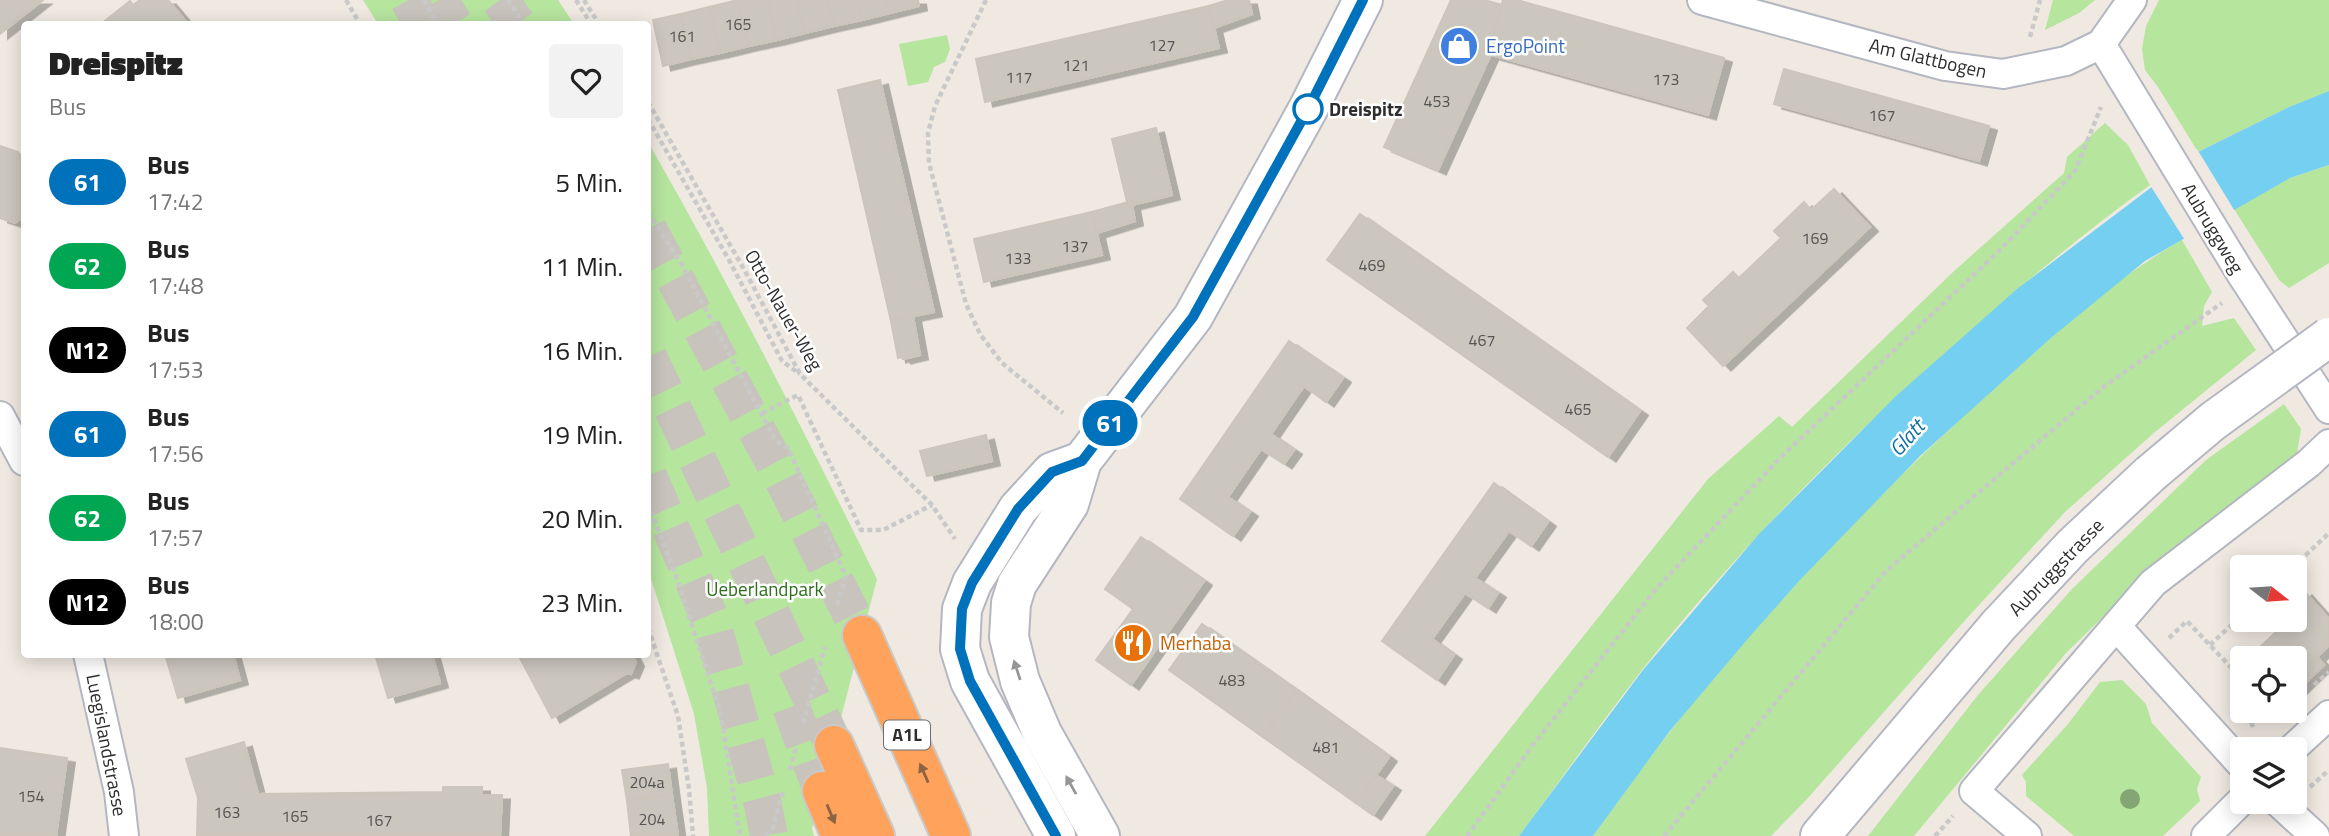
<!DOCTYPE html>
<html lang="de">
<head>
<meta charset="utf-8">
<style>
  :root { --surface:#fff; --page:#f2f2f2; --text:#222; --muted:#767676 }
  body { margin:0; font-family:"Titillium Web",sans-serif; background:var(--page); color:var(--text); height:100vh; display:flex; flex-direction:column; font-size:26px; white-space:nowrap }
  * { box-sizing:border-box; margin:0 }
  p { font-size:23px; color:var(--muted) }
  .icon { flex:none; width:38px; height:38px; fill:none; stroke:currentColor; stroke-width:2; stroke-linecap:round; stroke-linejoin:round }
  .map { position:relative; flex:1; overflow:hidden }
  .sheet { position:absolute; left:21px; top:21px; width:630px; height:637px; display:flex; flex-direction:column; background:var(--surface); border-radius:7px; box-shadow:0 4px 18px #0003 }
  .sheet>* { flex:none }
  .badge { padding:0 14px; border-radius:23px; font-size:24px; line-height:46px }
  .needle { width:46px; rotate:107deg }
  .controls { position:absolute; left:2230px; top:555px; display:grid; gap:14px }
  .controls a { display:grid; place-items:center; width:77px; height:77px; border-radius:7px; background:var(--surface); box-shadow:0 4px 18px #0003; font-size:35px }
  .map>.badge { position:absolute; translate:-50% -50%; box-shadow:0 0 0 4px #fff }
  .round { display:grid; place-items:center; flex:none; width:74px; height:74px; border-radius:7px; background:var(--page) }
  .head { display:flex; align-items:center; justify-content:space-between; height:119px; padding:0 28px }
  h1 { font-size:33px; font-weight:800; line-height:52px }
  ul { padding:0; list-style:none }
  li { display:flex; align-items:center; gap:21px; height:84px; padding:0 28px }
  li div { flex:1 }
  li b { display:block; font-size:26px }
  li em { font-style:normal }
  li .badge { min-width:77px; font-weight:700; text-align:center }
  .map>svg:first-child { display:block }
  .green { fill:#b6e59e }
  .water { fill:#75cff0 }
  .pier { fill:#efe9e1 }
  .building { fill:#cbc7bf; stroke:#cbc5ba; stroke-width:2; filter:url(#shadow) }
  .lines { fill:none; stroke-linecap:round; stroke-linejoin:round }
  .highway-tunnel { stroke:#c8c4bd; stroke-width:38; stroke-dasharray:38 19; stroke-linecap:butt }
  .street-casing { stroke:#b4b7c1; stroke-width:32 }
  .secondary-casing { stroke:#b4b7c1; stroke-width:42 }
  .highway-casing { stroke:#c9c9c9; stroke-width:42 }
  .path { stroke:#c9c9c9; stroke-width:4.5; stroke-dasharray:5 3.5; stroke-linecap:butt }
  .street { stroke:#fff; stroke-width:28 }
  .secondary { stroke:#fff; stroke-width:38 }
  .highway { stroke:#ffa35c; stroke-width:38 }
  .secondary-bridge-casing { stroke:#b4b7c1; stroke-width:42; stroke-linecap:butt }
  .secondary-bridge { stroke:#fff; stroke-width:38 }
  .tree { fill:#84a574 }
  .oneway { fill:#969696 }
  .oneway2 { fill:#8c6343 }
  .line-casing { stroke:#fff; stroke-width:16 }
  .line { stroke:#0072bc; stroke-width:10 }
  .stop-dot { fill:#fff; stroke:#0072bc; stroke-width:3.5 }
  .labels { text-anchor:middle; stroke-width:5; stroke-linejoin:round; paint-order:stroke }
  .number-label { font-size:16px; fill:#555452 }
  .shield { fill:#fff; stroke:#6d6d6d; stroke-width:2 }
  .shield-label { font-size:18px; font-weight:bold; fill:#2e2e2e }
  .shop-label { font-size:19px; fill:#366cbe; stroke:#fff; text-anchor:start }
  .street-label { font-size:19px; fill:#2e2e2e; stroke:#fff }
  .stop-label { font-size:19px; font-weight:bold; fill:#2e2e2e; stroke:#fff; text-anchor:start }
  .park-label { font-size:19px; fill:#2c6e1b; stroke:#fff }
  .food-label { font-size:19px; fill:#c56008; stroke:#fff; text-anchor:start }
  .water-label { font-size:21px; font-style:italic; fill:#0d6fa3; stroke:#fff }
</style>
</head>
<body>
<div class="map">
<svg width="2329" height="836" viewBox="0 0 2329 836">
  <defs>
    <filter id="shadow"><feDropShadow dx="8" dy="4.5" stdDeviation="0" flood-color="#0004"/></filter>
  </defs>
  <rect width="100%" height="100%" fill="#efe9e1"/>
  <g class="green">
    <path d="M363,0H558L574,24H378Z"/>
    <path d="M2053,0H2095L2079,13L2045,30Z"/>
    <path d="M2159,0H2329V91L2289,107L2198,152L2158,87L2145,70L2142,49L2146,26Z"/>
    <path d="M947,35L950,49L945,62L934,67L928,82L908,86L899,44Z"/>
    <path d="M2105,123L2128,145L2150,185C2084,232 2022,285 1961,339C1846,440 1738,550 1642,670C1600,724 1560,781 1519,836H1425L1708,479L1779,416L1792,427L1953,272L2064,173L2067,157Z"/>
    <path d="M648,142C730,285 804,431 877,579L812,829L814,836H709L707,788L694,714L648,569Z"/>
    <path d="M2329,165V263L2289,288L2279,280L2234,209L2290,178Z"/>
    <path d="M2182,240L2212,292L2204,306L2202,326L2234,318L2256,350L2155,432L2065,512L1967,618L1807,799L1771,836H1593C1618,802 1642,767 1668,734C1766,607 1880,491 1999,384C2057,333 2114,278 2182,240Z"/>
    <path d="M2284,404L2301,429L2297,453L2208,523L2184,547L2109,611L2066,653L1914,836H1868L1978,695L2072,589L2206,460Z"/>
    <path d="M2122,680L2146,704L2152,723L2201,777L2197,789L2200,801L2163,836H2074L2026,796V782L2022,775L2068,724L2100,682Z"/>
  </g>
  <path class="water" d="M2329,91V165L2290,178L2145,261L2052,337L1920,456L1799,581L1751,635L1669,732L1593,836H1519L1643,670L1759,534L1895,397L2017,289L2198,152L2289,107Z"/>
  <path class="pier" d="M2197,149L2236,213L2186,242L2150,185Z"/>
  <g class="building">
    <path d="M0,0H43L0,34Z"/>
    <path d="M140,0H168L188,24H101L130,1L133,5Z"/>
    <path d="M738,0L749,46L720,53L709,7Z"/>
    <path d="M738,0H768L777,40L749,46Z"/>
    <path d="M768,0H797L805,33L777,40Z"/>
    <path d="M797,0H828L834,26L805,33Z"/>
    <path d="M828,0H858L862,20L834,26Z"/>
    <path d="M858,0H887L890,13L862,20Z"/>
    <path d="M887,0H918L919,6L890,13Z"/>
    <path d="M1228,0H1249L1252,14L1214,28L1209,6Z"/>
    <path d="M1451,0H1484L1502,5L1488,54H1491L1438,170L1384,147Z"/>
    <path d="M1503,0H1517L1724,58L1708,115L1488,54Z"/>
    <path d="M1209,6L1219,48L985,102L976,59Z"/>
    <path d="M709,7L720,53L691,59L681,14Z"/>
    <path d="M681,14L691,59L663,66L653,20Z"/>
    <path d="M1784,69L1989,126L1979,161L1774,104Z"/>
    <path d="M880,80L934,312L891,321L838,90Z"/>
    <path d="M1156,128L1172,195L1128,206L1112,139Z"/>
    <path d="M0,146L18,152L24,161V216L15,223L0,218Z"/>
    <path d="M1834,189L1870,227L1723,366L1687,328L1709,306L1703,300L1733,272L1739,278L1781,238L1774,231L1804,202L1811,210Z"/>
    <path d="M1128,202V206L1132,205L1135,221L1097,233L1092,212Z"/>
    <path d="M1092,212L1102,255L984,282L974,239Z"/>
    <path d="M1360,214L1640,411L1608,457L1327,260Z"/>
    <path d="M913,316L920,355L903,359L902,357L898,358L891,321Z"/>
    <path d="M1289,341L1343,378L1326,402L1304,386L1271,434L1294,450L1284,464L1261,449L1228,497L1250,512L1233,536L1180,499Z"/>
    <path d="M986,435L992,461L927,476L920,451Z"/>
    <path d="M1494,483L1548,522L1531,546L1509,531L1475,578L1498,593L1488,608L1465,593L1432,639L1454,655L1437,680L1382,641Z"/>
    <path d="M1141,537L1204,581L1131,685L1096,660L1133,609L1105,589Z"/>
    <path d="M2304,591L2329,619V645L2317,657L2324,665L2296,692L2294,658H2264L2257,650L2277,631L2270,623L2274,620H2294V601Z"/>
    <path d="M1202,624L1296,690L1263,737L1169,670Z"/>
    <path d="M165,654H233L240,680L178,698Z"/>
    <path d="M375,654H432L440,683L388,698Z"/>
    <path d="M526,654H554L555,657L559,654H632L636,662L631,674L627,673L552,718L520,658Z"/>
    <path d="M1296,690L1389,757L1356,803L1263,737Z"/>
    <path d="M244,742L258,794L443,792V787H482V795H502L500,836H197L198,798L186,759Z"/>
    <path d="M0,748L67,758L56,836L0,835Z"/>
    <path d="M668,764L672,795L627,801L622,770Z"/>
    <path d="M1376,775L1393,786L1373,815L1356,803Z"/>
    <path d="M672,795L678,836H631L627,801Z"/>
  </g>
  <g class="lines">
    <g class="highway-tunnel">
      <path d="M409,0L422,24"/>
      <path d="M439,0L454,24"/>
      <path d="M500,0L517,24"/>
      <path d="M648,229L781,475L862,635"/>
      <path d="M648,357L834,745"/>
      <path d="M648,476L712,623L763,805L769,836"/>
      <path d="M791,707L822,791"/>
    </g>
    <defs>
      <g id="street">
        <path d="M1702,0L1945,66L2003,74L2066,61L2101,44L2132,0"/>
        <path d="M2101,44L2240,272L2329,409"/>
        <path d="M0,416L24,461"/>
        <path d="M2116,626L2242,765"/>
        <path d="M88,654L119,792L124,836"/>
        <path d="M2292,749L2329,715"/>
        <path d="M2278,802L2315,836"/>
        <path d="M2027,836L1974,791L2153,583L2309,463L2329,444"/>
        <path d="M2206,836L2242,800"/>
      </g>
      <g id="secondary">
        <path d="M1056,836L970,681L960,649L962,609L972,583L1018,509L1052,472L1082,461"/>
        <path d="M1100,836L1042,733L1020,681L1009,637L1011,603L1017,584L1069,504L1082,461L1193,317L1308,109L1363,0"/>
        <path d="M1820,836L1998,626L2073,546L2150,474"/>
      </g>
      <g id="highway">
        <path d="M862,635L951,836"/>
        <path d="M834,745L875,836"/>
        <path d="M822,791L841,836"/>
      </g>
    </defs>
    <use href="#street" class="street-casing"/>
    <use href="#secondary" class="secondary-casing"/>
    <use href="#highway" class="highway-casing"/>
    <g class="path">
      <path d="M346,0L360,24"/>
      <path d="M424,0L437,24"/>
      <path d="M508,0L524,24"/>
      <path d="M576,0L591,24"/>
      <path d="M584,0L599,24"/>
      <path d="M986,0L935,106L928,133L929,163L966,304L980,334L1002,363L1063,413"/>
      <path d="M2030,37L2040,0"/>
      <path d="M648,102L745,271L800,374L932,505L955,539"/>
      <path d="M648,119L729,260L782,361L800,374"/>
      <path d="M648,212L682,265L776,441L788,448L846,576L836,608"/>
      <path d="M762,413L798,395L861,530H883L932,505"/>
      <path d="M648,503L676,576L721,714L740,836"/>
      <path d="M2293,567L2329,533"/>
      <path d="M648,628L678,716L689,789L693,836"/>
      <path d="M2169,638L2187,621L2242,679"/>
      <path d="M2210,645L2242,615"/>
      <path d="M2314,685L2329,672"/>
      <path d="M803,723L825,647"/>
      <path d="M2253,727L2250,719L2257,710"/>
      <path d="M790,770L796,748"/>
      <path d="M2310,787L2329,770"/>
      <path d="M766,836L773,827L783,792"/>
      <path d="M1467,836L1533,745L1655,590L1780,458L2001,249L2075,171L2101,107"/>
      <path d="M1664,836L1886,571L2102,388L2222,303"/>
      <path d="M1935,836L1953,816"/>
    </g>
    <use href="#street" class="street"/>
    <use href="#secondary" class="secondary"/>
    <use href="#highway" class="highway"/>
    <defs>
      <path id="secondary-bridge" d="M2150,474L2213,421L2329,337"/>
    </defs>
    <use href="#secondary-bridge" class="secondary-bridge-casing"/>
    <use href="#secondary-bridge" class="secondary-bridge"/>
  </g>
  <circle class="tree" cx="2130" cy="799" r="10"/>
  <defs><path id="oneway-solid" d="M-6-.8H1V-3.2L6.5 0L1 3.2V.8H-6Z" transform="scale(1.75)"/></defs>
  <g class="oneway">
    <use href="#oneway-solid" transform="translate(1017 670) rotate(-108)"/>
    <use href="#oneway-solid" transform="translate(1071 785) rotate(-119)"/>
  </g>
  <g class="oneway2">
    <use href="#oneway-solid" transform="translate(924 773) rotate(-114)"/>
    <use href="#oneway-solid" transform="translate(831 814) rotate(67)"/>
  </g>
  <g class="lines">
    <defs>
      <path id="line" d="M1056,836L970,681L960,649L962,609L972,583L1018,509L1052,472L1082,461L1193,317L1308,109L1363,0"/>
    </defs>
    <use href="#line" class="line-casing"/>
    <use href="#line" class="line"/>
  </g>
  <defs>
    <symbol id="shop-disc" viewBox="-11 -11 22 22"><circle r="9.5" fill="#3f7fe0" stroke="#fff"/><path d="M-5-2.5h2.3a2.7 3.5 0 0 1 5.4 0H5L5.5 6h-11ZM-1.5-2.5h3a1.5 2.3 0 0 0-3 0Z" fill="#fff"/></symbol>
    <symbol id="restaurant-disc" viewBox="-11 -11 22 22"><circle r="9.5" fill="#e8710a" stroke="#fff"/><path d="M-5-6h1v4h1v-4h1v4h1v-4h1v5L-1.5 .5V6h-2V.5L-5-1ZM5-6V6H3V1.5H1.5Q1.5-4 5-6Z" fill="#fff"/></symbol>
  </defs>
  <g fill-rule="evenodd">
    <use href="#shop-disc" x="1437" y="24" width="44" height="44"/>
    <use href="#restaurant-disc" x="1111" y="621" width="44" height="44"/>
  </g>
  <circle class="stop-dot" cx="1308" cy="109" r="14"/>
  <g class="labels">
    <g class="number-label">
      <text x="738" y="30">165</text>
      <text x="682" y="42">161</text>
      <text x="1162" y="51">127</text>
      <text x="1076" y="71">121</text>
      <text x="1019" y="83">117</text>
      <text x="1666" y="85">173</text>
      <text x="1437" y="107">453</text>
      <text x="1882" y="121">167</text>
      <text x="1815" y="244">169</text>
      <text x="1075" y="252">137</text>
      <text x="1018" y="264">133</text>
      <text x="1372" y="271">469</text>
      <text x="1482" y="346">467</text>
      <text x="1578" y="415">465</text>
      <text x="1232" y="686">483</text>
      <text x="1326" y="753">481</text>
      <text x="647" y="788">204a</text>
      <text x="31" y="802">154</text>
      <text x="227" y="818">163</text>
      <text x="295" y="822">165</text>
      <text x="652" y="825">204</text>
      <text x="379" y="826">167</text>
    </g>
    <rect class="shield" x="884" y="720.5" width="46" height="29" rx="5"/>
    <g class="shield-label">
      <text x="907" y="741">A1L</text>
    </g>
    <g class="shop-label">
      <text x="1486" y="53">ErgoPoint</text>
    </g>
    <g class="street-label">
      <text transform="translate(1928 58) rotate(13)" y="7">Am Glattbogen</text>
      <text transform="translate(2213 228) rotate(59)" y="7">Aubruggweg</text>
      <text transform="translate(784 310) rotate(60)" y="7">Otto-Nauer-Weg</text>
      <text transform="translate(2056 567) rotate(-46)" y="7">Aubruggstrasse</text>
      <text transform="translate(107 745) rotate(79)" y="7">Luegislandstrasse</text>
    </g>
    <g class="stop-label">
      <text x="1329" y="116">Dreispitz</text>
    </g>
    <g class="park-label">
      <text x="765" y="596">Ueberlandpark</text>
    </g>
    <g class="food-label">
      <text x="1160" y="650">Merhaba</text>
    </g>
    <g class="water-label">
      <text transform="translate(1907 438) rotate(-48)" y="7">Glatt</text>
    </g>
  </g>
</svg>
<div class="controls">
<a><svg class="needle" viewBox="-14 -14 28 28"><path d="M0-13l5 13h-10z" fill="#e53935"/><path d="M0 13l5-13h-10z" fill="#767676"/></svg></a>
<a><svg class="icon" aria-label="locate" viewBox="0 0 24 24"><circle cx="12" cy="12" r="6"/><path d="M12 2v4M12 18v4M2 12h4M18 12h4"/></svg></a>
<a><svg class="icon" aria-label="layers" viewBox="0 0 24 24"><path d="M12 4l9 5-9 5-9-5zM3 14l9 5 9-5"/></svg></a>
</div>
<b class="badge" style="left:1110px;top:423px;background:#0072bc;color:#fff">61</b>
<section class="sheet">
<div class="head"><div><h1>Dreispitz</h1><p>Bus</p></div><a class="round"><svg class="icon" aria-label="heart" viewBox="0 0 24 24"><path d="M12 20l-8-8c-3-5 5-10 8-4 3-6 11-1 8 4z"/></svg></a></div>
<ul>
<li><span class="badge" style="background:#0072bc;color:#fff">61</span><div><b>Bus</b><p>17:42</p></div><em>5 Min.</em></li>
<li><span class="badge" style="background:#00a651;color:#fff">62</span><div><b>Bus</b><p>17:48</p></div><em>11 Min.</em></li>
<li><span class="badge" style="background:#000;color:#fff">N12</span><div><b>Bus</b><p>17:53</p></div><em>16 Min.</em></li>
<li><span class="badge" style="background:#0072bc;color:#fff">61</span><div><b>Bus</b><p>17:56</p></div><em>19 Min.</em></li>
<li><span class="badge" style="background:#00a651;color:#fff">62</span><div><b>Bus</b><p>17:57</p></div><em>20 Min.</em></li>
<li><span class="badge" style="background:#000;color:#fff">N12</span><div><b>Bus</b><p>18:00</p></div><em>23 Min.</em></li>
</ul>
</section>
</div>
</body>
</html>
